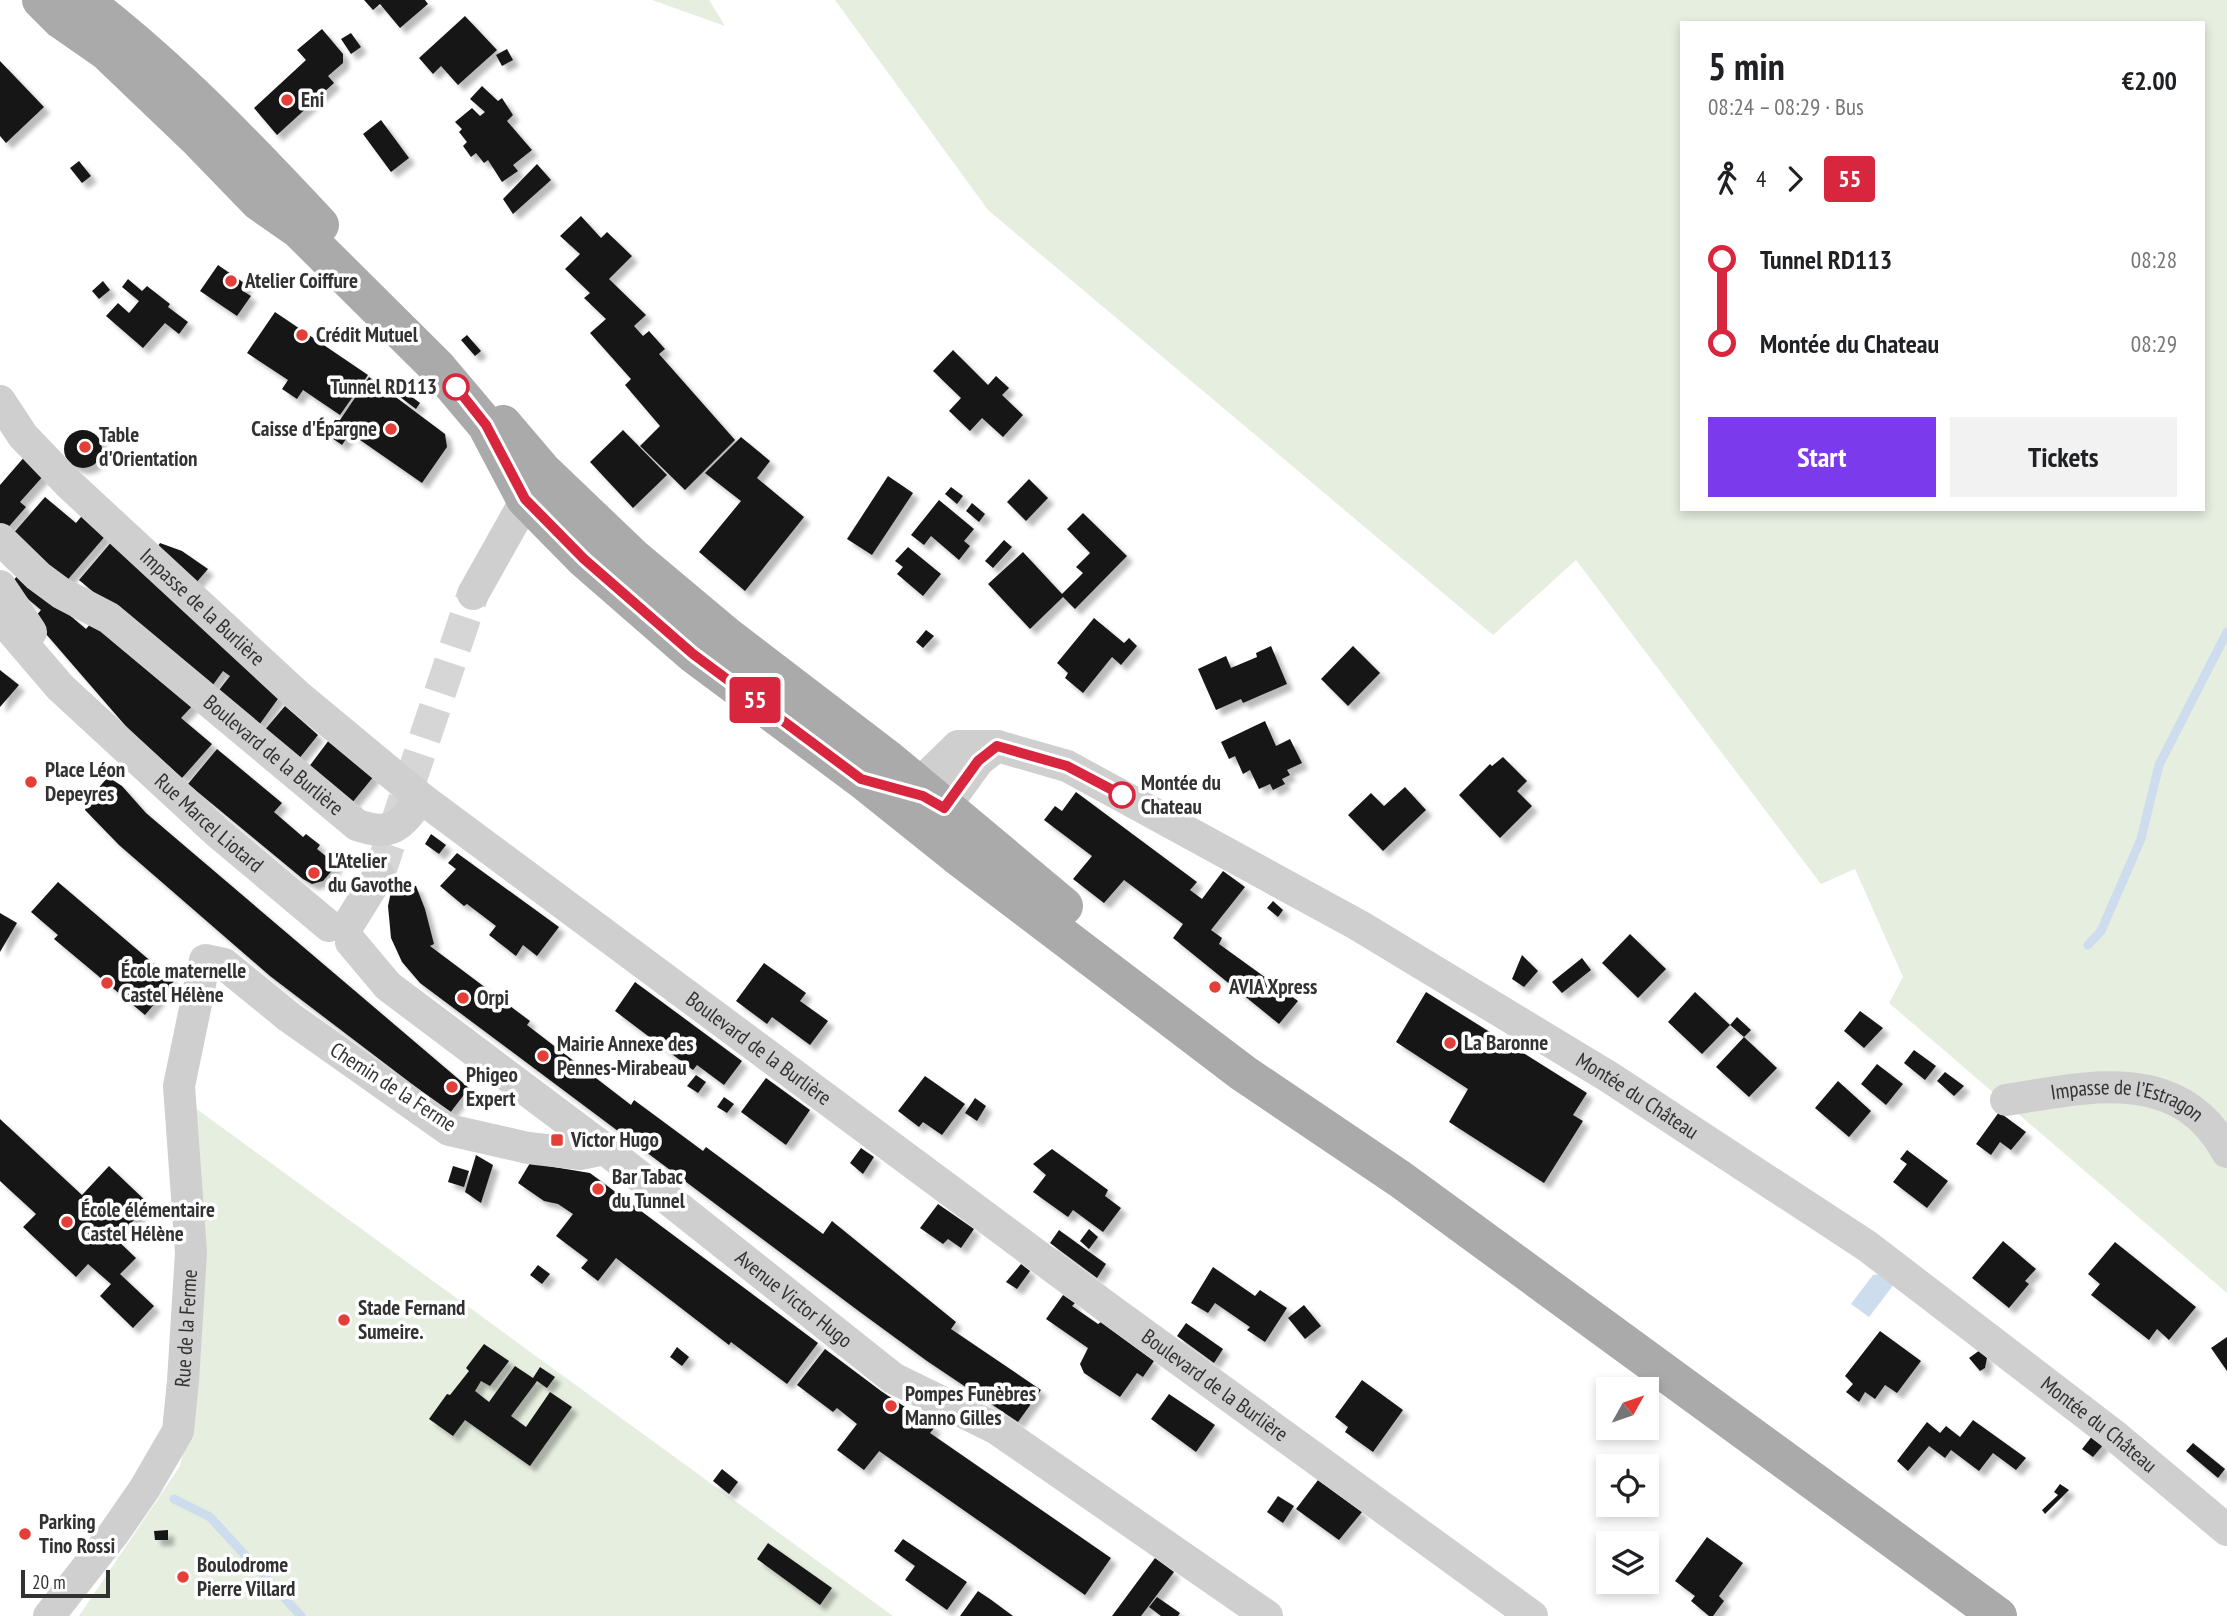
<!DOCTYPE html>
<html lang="en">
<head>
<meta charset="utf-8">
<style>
  :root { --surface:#fff; --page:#f2f2f2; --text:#202124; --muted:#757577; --accent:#7c3aed }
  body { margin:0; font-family:"PT Sans Narrow",sans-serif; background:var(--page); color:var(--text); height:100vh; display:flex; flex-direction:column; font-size:26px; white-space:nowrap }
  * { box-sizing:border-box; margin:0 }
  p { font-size:23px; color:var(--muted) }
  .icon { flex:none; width:38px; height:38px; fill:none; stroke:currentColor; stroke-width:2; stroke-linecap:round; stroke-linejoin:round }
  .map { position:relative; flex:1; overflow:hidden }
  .side { position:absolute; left:1680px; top:21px; width:525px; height:490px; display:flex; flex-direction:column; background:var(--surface); border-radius:0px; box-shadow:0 4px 10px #0003 }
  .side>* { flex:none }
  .badge { padding:0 14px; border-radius:5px; font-size:24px; line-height:46px }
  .needle { width:46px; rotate:50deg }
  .buttons { position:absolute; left:1596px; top:1377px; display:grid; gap:14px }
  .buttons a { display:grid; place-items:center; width:63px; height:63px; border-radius:0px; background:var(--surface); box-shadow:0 4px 10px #0003; font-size:35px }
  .scale { position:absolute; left:21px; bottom:18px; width:89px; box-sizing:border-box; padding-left:7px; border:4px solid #323232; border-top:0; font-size:19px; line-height:24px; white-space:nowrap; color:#323232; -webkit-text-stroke:5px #fff; paint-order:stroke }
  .map>.badge { position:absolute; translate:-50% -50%; box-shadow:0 0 0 4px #fff }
  .legs { display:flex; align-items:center; gap:10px; height:77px; padding:0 28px; font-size:23px }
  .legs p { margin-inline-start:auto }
  .headline { display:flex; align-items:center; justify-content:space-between; height:119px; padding:0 28px }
  h1 { font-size:38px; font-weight:600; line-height:52px }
  .action { display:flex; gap:14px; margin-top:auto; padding:14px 28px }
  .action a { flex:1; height:80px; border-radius:0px; background:var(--accent); color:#fff; font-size:28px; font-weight:600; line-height:80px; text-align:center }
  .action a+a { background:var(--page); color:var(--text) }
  ul { padding:0 28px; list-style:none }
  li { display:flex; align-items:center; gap:24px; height:84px; font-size:26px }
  li i { display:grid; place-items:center; width:10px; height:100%; margin:0 9px; background:currentColor }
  li i::after { content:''; width:18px; height:18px; margin:-9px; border:5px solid; border-radius:50%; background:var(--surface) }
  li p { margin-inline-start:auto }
  li:first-child i { background:linear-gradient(#0000 50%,currentColor 0) }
  li:last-child i { background:linear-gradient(currentColor 50%,#0000 0) }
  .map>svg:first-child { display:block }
  .green { fill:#e6eee0; fill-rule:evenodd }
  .water { fill:#cddded }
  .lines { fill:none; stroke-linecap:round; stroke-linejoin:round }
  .stream { stroke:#cddded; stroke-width:9 }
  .building { fill:#191919; filter:url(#shadow) }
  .minor-tunnel { stroke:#d6d6d6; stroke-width:32; stroke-dasharray:32 16; stroke-linecap:butt }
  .minor { stroke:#cfcfcf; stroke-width:32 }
  .major { stroke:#aaa; stroke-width:38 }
  .line-1-casing { stroke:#fff; stroke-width:16 }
  .line-1 { stroke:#d7263d; stroke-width:10 }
  .poi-dot { fill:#e43e38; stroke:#fff; stroke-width:2.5 }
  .stop-1-dot { fill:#fff; stroke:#d7263d; stroke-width:3.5 }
  .labels { text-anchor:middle; stroke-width:7; stroke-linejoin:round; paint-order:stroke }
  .poi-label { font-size:21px; font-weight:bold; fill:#323232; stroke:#fff; text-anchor:start }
  .stop-label { font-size:21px; font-weight:bold; fill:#323232; stroke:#fff; text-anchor:end }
  .street-label { font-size:21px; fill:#323232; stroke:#fff }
</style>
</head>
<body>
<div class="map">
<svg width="2227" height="1616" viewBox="0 0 2227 1616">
  <defs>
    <filter id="shadow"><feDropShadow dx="6" dy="6" stdDeviation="2" flood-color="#0004"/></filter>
  </defs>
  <rect width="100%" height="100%" fill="#fff"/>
  <g class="green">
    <path d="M652,0H709L725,26Z"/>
    <path d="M835,0H2227V1293L1889,1003L1903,977L1855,869L1821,884L1576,560L1493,635L988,210ZM1682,23H2203V509H1682Z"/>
    <path d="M194,1107L893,1616H79L180,1466L196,1390Z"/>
  </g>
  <path class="water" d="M1883,1274L1895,1283L1869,1317L1851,1304L1873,1275Z"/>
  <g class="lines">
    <g class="stream">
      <path d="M2088,945L2101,931L2141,839L2159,765L2227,632"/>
      <path d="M174,1499L210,1517L301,1616"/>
    </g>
  </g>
  <g class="building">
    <path d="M364,0H425L428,4L400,28L380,4L373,10Z"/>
    <path d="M465,16L497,50L458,85L441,66L433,74L419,58Z"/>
    <path d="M322,29L343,54V63L328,76L334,83L277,135L254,108L306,60L297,50Z"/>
    <path d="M351,33L361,47L351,54L341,39Z"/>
    <path d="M507,49L513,60L502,66L496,55Z"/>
    <path d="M0,61L44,107L6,143L0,136Z"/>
    <path d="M482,86L498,101L502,98L513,115L507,121L532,150L513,165L518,171L502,182L488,160L484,163L476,153L471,157L463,146L467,142L459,132L462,129L455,122L472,108L480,116L485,112L470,99Z"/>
    <path d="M381,120L409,158L391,172L363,134Z"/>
    <path d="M79,161L91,176L82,183L70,168Z"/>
    <path d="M537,164L551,180L513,214L503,199Z"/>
    <path d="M581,216L601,238L607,232L632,256L609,279L646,315L634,326L643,336L649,331L665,349L659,354L735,440L685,490L640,446L660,426L625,385L631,379L590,333L606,319L584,298L590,293L565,269L580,254L560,236Z"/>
    <path d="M218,265L247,285L243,291L251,296L237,316L200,291Z"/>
    <path d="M128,279L142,291L147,286L170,304L168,307L188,322L179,334L165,323L143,348L106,316L118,303L129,313L139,301L122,287Z"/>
    <path d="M103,281L110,290L99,299L92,291Z"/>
    <path d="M275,312L368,375L340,415L303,390L297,399L282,389L288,380L247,353Z"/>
    <path d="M467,335L481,351L475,356L461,340Z"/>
    <path d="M953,350L988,385L996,376L1009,388L1002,395L1023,415L1003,437L982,418L970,431L949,411L961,398L933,371Z"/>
    <path d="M369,377L445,434L447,447L422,483L350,433L342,445L326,434L335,420H340Z"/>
    <path d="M404,391L420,403L416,409L400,397Z"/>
    <circle cx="83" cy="449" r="19"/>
    <path d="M623,430L667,475L633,508L590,462Z"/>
    <path d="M741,437L770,461L757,478L804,517L745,591L699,552L741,501L705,473Z"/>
    <path d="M26,455L45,474L20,502L26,507L5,531L0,526V485Z"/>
    <path d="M888,476L913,493L872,555L847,539Z"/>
    <path d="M1029,479L1048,498L1026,521L1007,502Z"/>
    <path d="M951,487L963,496L957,504L945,494Z"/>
    <path d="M45,497L76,523L85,512L107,534L64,584L11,536Z"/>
    <path d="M939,500L974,529L964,541L970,546L959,560L931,536L924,545L911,535Z"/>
    <path d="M972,503L985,514L979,522L966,511Z"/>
    <path d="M1083,513L1127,556L1075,609L1063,597L1030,629L988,584L1023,552L1062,594L1083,573L1076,567L1090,553L1067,529Z"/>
    <path d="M113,540L280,696L257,728L216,694L230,676L223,671L210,689L79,580Z"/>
    <path d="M1004,540L1012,547L993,568L985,561Z"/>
    <path d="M160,543L182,551L208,569L195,584L158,546Z"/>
    <path d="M908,547L941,574L923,596L897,574L903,567L895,561Z"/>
    <path d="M20,573L86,629L92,622L195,703L181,718L212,744L182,778L130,731L33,619L41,610L10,584Z"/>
    <path d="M1094,618L1124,643L1129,638L1137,646L1121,665L1112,657L1083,693L1065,678L1068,673L1057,663Z"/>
    <path d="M926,630L934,636L923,648L916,642Z"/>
    <path d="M1271,646L1287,684L1243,703L1241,699L1216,710L1198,669L1226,656L1231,668L1257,657L1256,653Z"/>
    <path d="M1353,646L1380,673L1348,706L1321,679Z"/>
    <path d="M0,670L19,685L0,707Z"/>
    <path d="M285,706L318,735L298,760L263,732Z"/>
    <path d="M1265,721L1276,746L1290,739L1302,763L1287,770L1290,775L1282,779L1285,784L1273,790L1270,784L1259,789L1250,770L1243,774L1235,756L1229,759L1221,742Z"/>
    <path d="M329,740L374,776L352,803L308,768Z"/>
    <path d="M217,749L282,803L274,812L303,837L306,834L320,845L317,849L337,865L323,881L312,884L303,879L188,784Z"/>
    <path d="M1503,757L1527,781L1517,791L1532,806L1500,838L1459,795L1490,764L1492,766Z"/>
    <path d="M108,777L122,786L146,813L469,1088L450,1113L270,976L119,845L85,810L89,799Z"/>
    <path d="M1405,787L1426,810L1383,851L1348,815L1371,793L1384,806Z"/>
    <path d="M1076,792L1197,882L1190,890L1202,899L1223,871L1245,887L1211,930L1222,938L1219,944L1298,1001L1279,1024L1173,938L1183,924L1124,880L1104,903L1073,879L1092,856L1044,820L1055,806L1062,811Z"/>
    <path d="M431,834L446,845L439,854L425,844Z"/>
    <path d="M457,853L559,927L537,956L523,945L516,956L489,935L496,926L467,904L464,906L440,886L456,869L448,863Z"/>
    <path d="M58,882L174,981L145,1015L54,939L58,935L31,912Z"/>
    <path d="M393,882L416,886L425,909L434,944L430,946L530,1021L527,1025L631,1105L634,1100L703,1151L706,1147L823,1234L832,1221L956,1322L951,1329L1041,1390L1018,1422L927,1361L860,1312L420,983L402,962L391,938L388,906Z"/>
    <path d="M1273,901L1283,910L1278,917L1267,908Z"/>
    <path d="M0,913L17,923L0,952Z"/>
    <path d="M1630,934L1666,969L1638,998L1602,963Z"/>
    <path d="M1522,955L1538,971L1524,987L1512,979Z"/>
    <path d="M1582,958L1591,970L1562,993L1552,982Z"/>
    <path d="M764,963L806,993L800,1001L828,1021L810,1045L772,1017L767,1024L736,1001Z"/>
    <path d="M635,982L742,1061L724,1085L697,1065L693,1070L615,1011Z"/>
    <path d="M1426,992L1587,1093L1573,1115L1583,1121L1544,1183L1449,1122L1468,1089L1396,1042Z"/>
    <path d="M1695,992L1730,1025L1702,1054L1668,1022Z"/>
    <path d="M1860,1011L1883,1028L1864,1048L1844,1031Z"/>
    <path d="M1737,1017L1751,1030L1744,1037L1777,1068L1749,1097L1716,1067L1744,1037L1730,1025Z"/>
    <path d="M1914,1050L1936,1066L1925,1080L1904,1063Z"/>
    <path d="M1877,1064L1903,1084L1886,1105L1861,1084Z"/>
    <path d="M1945,1072L1964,1086L1954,1096L1937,1081Z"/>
    <path d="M696,1075L706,1082L698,1093L687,1086Z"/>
    <path d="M925,1076L965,1104L942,1135L923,1122L919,1127L898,1111Z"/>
    <path d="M766,1078L810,1110L786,1145L741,1112Z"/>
    <path d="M1838,1081L1871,1111L1849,1137L1815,1108Z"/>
    <path d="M724,1097L734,1104L727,1113L717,1107Z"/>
    <path d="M975,1098L986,1106L977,1121L965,1113Z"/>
    <path d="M1999,1112L2026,1132L2011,1150L2000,1142L1991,1155L1976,1144Z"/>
    <path d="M0,1119L82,1195L109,1166L149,1204L116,1239L136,1258L120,1274L154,1306L133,1328L100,1296L111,1284L88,1264L76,1277L23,1227L36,1214L0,1181Z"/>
    <path d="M861,1148L874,1157L863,1174L850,1163Z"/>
    <path d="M1052,1149L1108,1190L1105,1196L1121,1208L1103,1232L1073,1210L1068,1217L1033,1192L1046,1175L1033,1164Z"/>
    <path d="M1907,1150L1948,1181L1927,1208L1893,1182L1907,1164L1900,1159Z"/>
    <path d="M476,1155L493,1165L481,1203L465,1192Z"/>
    <path d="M530,1163L590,1173L818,1343L787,1384L731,1342L729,1345L616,1258L598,1281L581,1268L588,1260L556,1236L573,1214L558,1204L544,1201L518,1183Z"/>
    <path d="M453,1166L469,1171L464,1187L448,1182Z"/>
    <path d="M938,1204L974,1229L961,1248L948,1239L943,1244L920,1228Z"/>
    <path d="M1089,1229L1098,1237L1089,1249L1080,1241Z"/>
    <path d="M1059,1230L1106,1264L1097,1278L1050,1243Z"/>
    <path d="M2003,1241L2036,1269L2025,1281L2029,1284L2009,1308L1972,1278Z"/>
    <path d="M2115,1242L2196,1307L2169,1340L2157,1329L2149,1340L2091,1295L2100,1284L2088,1274Z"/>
    <path d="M1021,1264L1030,1271L1017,1289L1006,1282Z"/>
    <path d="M538,1265L550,1274L542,1284L530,1275Z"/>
    <path d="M1213,1267L1255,1296L1260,1290L1287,1308L1265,1342L1247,1330L1250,1327L1215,1303L1208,1313L1191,1303Z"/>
    <path d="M1063,1295L1075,1303L1072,1306L1098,1324L1101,1322L1154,1361L1143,1377L1137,1373L1120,1397L1084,1373L1080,1364L1088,1348L1046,1319Z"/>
    <path d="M1304,1305L1321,1326L1305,1339L1288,1318Z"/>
    <path d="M1186,1323L1223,1349L1214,1363L1177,1336Z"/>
    <path d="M1880,1331L1921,1361L1897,1393L1885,1385L1875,1399L1865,1392L1859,1402L1846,1392L1853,1384L1845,1376Z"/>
    <path d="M2227,1337V1371L2211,1348Z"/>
    <path d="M484,1344L509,1361L490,1386L481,1381L475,1391L489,1402L515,1366L533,1378L540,1367L555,1377L547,1388L537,1381L511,1416L526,1427L550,1392L572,1407L530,1466L465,1420L453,1436L429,1419L447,1394L450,1395L469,1371L466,1368Z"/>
    <path d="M677,1347L689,1357L682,1366L670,1357Z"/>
    <path d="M825,1349L881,1391L935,1427L930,1433L1111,1558L1085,1595L879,1451L885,1444L864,1470L837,1450L857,1424L837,1408L833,1412L797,1385Z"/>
    <path d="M1980,1350L1987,1358L1985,1368L1980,1371L1969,1358Z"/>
    <path d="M1362,1380L1403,1410L1373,1452L1345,1432L1348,1427L1335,1417Z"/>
    <path d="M1169,1394L1215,1425L1196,1452L1151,1419Z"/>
    <path d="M1973,1420L2026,1458L2016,1470L1993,1453L1979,1471L1951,1450L1945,1458L1929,1446L1908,1471L1897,1461L1927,1422L1940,1433L1946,1426L1960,1437Z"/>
    <path d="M2093,1435L2104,1444L2093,1457L2082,1449Z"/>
    <path d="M2193,1443L2225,1469L2218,1478L2186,1451Z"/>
    <path d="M722,1469L738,1482L729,1494L713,1481Z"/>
    <path d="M1318,1480L1362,1512L1339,1540L1296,1509Z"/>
    <path d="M2060,1484L2069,1490L2045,1514L2042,1510L2058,1495L2054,1492Z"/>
    <path d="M1278,1496L1294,1506L1283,1523L1267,1512Z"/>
    <path d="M168,1530V1540H155L154,1531Z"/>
    <path d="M1707,1537L1743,1563L1719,1596L1724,1601L1713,1616H1709L1691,1601L1695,1596L1675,1581Z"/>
    <path d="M903,1539L967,1582L947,1610L905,1580L915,1566L894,1551Z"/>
    <path d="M768,1543L832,1588L820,1605L757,1559Z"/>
    <path d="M1155,1558L1174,1572L1141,1616H1112Z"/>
    <path d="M978,1591L990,1599L1013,1616H960Z"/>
    <path d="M1157,1597L1180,1613L1178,1616H1161L1149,1607Z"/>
  </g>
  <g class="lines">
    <path class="minor-tunnel" d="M379,875L473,594"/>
    <g class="minor">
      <path id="s1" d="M0,401L23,436L69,484L297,695L421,798"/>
      <path id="s2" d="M0,539L38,576L61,593L109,618L357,825C393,837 400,826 421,798L1108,1308L1532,1616"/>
      <path d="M0,586L31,632"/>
      <path d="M473,594L537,480"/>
      <path id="s3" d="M0,617L60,687L217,832L329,926"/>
      <path d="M925,797L944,808L978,761L997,746"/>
      <path id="s4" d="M925,804L918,785L958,746H997L1067,766L1358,925L1609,1077L1867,1246L2115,1436L2227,1530"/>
      <path d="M350,922L379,875"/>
      <path id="s5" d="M351,942L388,986L605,1149L893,1378L997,1429L1267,1616"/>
      <path id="s6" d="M2006,1100C2088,1087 2179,1064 2227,1152"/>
      <path id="s7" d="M49,1616L114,1533L145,1488L178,1431L183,1381L191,1253L179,1086L205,960L224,964L289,1017L449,1130L528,1148L580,1154L605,1149"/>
    </g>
    <g class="major">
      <path d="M41,0L61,20L107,52L198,139L259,202L299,230L437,367L486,425L525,499L584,559L693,654L861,779L956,855L1243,1073L1400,1179L1998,1616"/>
      <path d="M83,0C170,66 246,146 320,225"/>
      <path d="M503,424L543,471L633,557L726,635L888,759L1064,906"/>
    </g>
  </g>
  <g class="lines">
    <defs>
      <path id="line-1" d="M456,387L486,425L525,499L584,559L693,654L861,779L923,796L944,808L978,761L997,746L1067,766L1122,795"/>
    </defs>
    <use href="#line-1" class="line-1-casing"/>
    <use href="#line-1" class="line-1"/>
  </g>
  <g class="poi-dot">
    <circle cx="287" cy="100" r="7"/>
    <circle cx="231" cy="281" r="7"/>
    <circle cx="302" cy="335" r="7"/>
    <circle cx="391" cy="429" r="7"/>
    <circle cx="85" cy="447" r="7"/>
    <circle cx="31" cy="782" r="7"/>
    <circle cx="314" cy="873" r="7"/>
    <circle cx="107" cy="983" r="7"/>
    <circle cx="1215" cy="987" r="7"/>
    <circle cx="463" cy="998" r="7"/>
    <circle cx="1450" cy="1043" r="7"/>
    <circle cx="543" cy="1056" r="7"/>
    <circle cx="452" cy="1087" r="7"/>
    <rect x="550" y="1133" width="14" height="14" rx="3.5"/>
    <circle cx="598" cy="1189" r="7"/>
    <circle cx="67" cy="1222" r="7"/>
    <circle cx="344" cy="1320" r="7"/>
    <circle cx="891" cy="1406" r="7"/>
    <circle cx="25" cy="1534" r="7"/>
    <circle cx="183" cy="1577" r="7"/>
  </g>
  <g class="stop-1-dot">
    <circle cx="456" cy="387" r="12"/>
    <circle cx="1122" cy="795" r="12"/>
  </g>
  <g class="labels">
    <g class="poi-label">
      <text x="301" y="107">Eni</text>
      <text x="245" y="288">Atelier Coiffure</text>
      <text x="316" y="342">Crédit Mutuel</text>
      <text x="377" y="436" text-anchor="end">Caisse d'Épargne</text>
      <text x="99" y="442">Table<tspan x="99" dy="24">d'Orientation</tspan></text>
      <text x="45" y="777">Place Léon<tspan x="45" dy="24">Depeyres</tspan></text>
      <text x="328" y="868">L'Atelier<tspan x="328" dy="24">du Gavothe</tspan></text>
      <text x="121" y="978">École maternelle<tspan x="121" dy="24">Castel Hélène</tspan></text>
      <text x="1229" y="994">AVIA Xpress</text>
      <text x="477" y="1005">Orpi</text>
      <text x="1464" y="1050">La Baronne</text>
      <text x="557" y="1051">Mairie Annexe des<tspan x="557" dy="24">Pennes-Mirabeau</tspan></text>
      <text x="466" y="1082">Phigeo<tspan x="466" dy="24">Expert</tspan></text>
      <text x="571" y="1147">Victor Hugo</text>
      <text x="612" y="1184">Bar Tabac<tspan x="612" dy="24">du Tunnel</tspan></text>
      <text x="81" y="1217">École élémentaire<tspan x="81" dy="24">Castel Hélène</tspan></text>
      <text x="358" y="1315">Stade Fernand<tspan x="358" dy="24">Sumeire.</tspan></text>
      <text x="905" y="1401">Pompes Funèbres<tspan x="905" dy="24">Manno Gilles</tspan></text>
      <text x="39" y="1529">Parking<tspan x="39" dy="24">Tino Rossi</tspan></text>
      <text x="197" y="1572">Boulodrome<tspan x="197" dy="24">Pierre Villard</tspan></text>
    </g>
    <g class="stop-label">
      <text x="437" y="394">Tunnel RD113</text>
      <text x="1141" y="790" text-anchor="start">Montée du<tspan x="1141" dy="24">Chateau</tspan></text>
    </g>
    <g class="street-label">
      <text dy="7" stroke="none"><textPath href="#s1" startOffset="290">Impasse de la Burlière</textPath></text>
      <text dy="7" stroke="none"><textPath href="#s2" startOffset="350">Boulevard de la Burlière</textPath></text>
      <text dy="7" stroke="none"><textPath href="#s3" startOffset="294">Rue Marcel Liotard</textPath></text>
      <text dy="7" stroke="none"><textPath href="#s2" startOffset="957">Boulevard de la Burlière</textPath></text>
      <text transform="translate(393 1087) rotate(33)" y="7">Chemin de la Ferme</text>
      <text dy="7" stroke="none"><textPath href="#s4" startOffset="847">Montée du Château</textPath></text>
      <text dy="7" stroke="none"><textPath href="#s6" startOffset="124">Impasse de l’Estragon</textPath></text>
      <text dy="7" stroke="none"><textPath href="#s5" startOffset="570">Avenue Victor Hugo</textPath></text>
      <text dy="7" stroke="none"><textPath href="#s7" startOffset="329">Rue de la Ferme</textPath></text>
      <text dy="7" stroke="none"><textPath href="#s2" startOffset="1524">Boulevard de la Burlière</textPath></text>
      <text dy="7" stroke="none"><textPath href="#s4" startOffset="1414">Montée du Château</textPath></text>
    </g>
  </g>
</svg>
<div class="buttons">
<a><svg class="needle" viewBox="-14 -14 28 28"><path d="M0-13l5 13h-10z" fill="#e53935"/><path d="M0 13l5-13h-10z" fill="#757577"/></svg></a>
<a><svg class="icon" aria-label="locate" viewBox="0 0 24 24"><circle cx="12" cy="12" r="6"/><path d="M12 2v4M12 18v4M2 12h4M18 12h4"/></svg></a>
<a><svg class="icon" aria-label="layers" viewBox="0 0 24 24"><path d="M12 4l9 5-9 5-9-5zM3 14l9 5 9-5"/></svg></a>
</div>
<div class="scale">20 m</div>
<b class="badge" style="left:755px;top:700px;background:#d7263d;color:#fff">55</b>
<section class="side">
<div class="headline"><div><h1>5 min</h1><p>08:24 – 08:29 · Bus</p></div><b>€2.00</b></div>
<div class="legs"><svg class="icon" aria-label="walk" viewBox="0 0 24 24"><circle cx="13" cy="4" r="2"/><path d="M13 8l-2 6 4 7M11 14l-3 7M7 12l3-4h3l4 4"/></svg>4<svg class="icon" aria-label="forward" viewBox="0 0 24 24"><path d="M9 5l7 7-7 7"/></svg><b class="badge" style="background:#d7263d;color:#fff">55</b></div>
<ul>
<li><i style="color:#d7263d"></i><b>Tunnel RD113</b><p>08:28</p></li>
<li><i style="color:#d7263d"></i><b>Montée du Chateau</b><p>08:29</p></li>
</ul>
<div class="action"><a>Start</a><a>Tickets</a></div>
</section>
</div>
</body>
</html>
